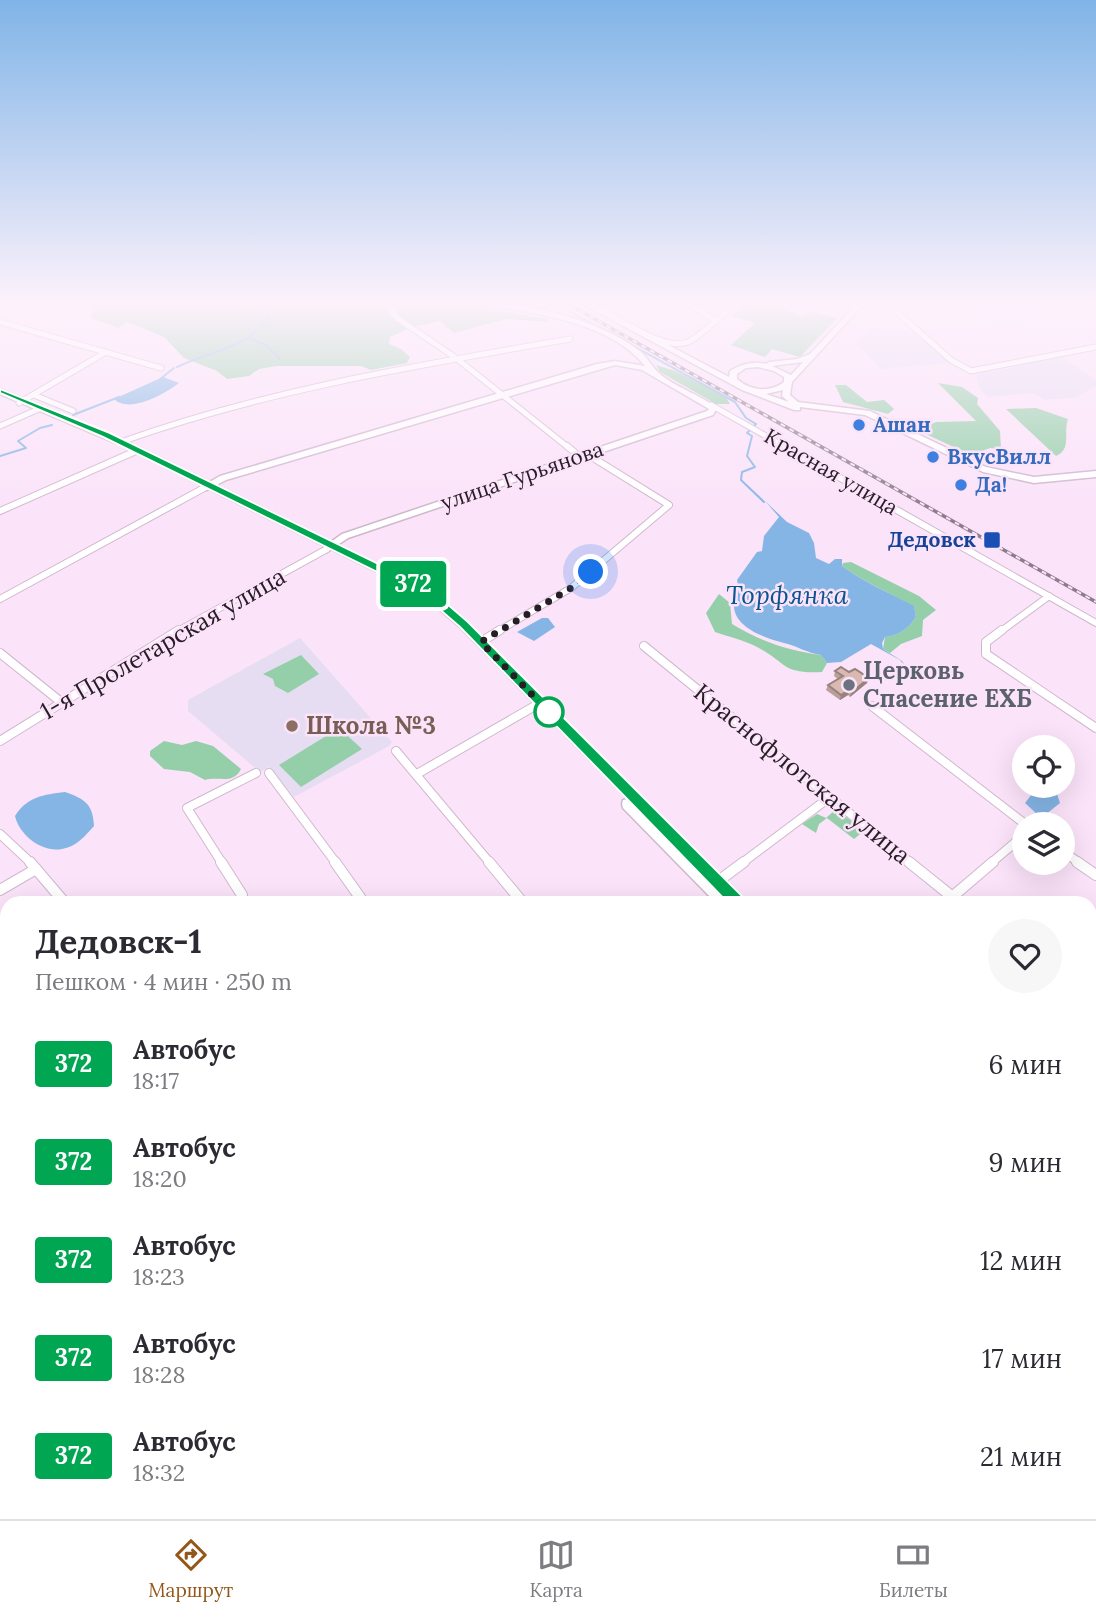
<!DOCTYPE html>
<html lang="ru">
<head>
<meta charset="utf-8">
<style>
  :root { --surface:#fff; --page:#f7f7f7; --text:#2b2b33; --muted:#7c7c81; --line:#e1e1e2; --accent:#94571a }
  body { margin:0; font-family:Lora,serif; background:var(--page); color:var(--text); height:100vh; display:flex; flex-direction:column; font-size:26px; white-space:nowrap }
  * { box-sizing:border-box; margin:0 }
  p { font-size:23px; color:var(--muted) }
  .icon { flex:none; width:38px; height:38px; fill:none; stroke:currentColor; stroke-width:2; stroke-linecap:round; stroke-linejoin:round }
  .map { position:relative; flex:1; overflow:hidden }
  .panel { position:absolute; left:0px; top:896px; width:1097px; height:623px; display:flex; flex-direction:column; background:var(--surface); border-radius:21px 21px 0 0; box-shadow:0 7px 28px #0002 }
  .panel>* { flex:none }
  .badge { padding:0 14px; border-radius:5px; font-size:24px; line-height:46px }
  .tools { position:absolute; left:1012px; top:735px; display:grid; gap:14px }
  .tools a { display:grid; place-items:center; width:63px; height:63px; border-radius:50%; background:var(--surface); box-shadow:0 7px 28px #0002; font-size:35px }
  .you { position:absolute; width:35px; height:35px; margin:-18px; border:5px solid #fff; border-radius:50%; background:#1a73e8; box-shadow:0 0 0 10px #1a73e833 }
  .map>.badge { position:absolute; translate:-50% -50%; box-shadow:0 0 0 4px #fff }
  .round { display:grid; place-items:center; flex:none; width:74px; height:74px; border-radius:37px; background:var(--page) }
  .head { display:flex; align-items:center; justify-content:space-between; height:119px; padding:0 35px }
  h1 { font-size:33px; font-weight:700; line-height:52px }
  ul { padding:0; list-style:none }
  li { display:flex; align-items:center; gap:21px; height:98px; padding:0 35px }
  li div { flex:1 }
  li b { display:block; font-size:26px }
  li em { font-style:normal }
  li .badge { min-width:77px; font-weight:700; text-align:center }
  .dock { display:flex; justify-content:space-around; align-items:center; height:98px; border-top:2px solid var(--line); background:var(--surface); font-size:19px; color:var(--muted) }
  .dock a { display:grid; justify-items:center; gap:4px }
  .dock .selected { color:var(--accent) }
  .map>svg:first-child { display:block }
  .education { fill:#e7ddf2 }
  .green { fill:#95cfaa }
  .water { fill:#85b5e5 }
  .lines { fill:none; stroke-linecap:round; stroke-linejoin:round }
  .stream { stroke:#85b5e5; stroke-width:2 }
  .street-far4-casing { stroke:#cfb8ce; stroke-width:7 }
  .street-far3-casing { stroke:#cfb8ce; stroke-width:8 }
  .street-far2-casing { stroke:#cfb8ce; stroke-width:10 }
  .street-far1-casing { stroke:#cfb8ce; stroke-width:12 }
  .street-casing { stroke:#cfb8ce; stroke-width:15 }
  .secondary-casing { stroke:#cfb8ce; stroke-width:3 }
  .primary-casing { stroke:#cfb8ce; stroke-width:3 }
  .street-far4 { stroke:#fff; stroke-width:5 }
  .street-far3 { stroke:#fff; stroke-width:6 }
  .street-far2 { stroke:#fff; stroke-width:8 }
  .street-far1 { stroke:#fff; stroke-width:10 }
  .street { stroke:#fff; stroke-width:12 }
  .secondary { fill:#fff; fill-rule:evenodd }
  .primary { fill:#fff; fill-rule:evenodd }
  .rail-casing { stroke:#8d7d8c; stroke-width:3.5 }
  .rail { stroke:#fbe3f9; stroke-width:2; stroke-dasharray:5; stroke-linecap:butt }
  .wall { fill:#bb9f99 }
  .shaded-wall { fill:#98827d }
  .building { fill:#d9b9b2; stroke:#98827d; stroke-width:2 }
  .line { fill:#00a651; stroke:#fff; stroke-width:2 }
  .walk { stroke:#261d25; stroke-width:7; stroke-dasharray:0 12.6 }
  .shop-dot { fill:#3f7fe0; stroke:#fbe3f9; stroke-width:2.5 }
  .transit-dot { fill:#1a4fb4; stroke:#fbe3f9; stroke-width:2.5 }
  .worship-dot { fill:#6b7280; stroke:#fbe3f9; stroke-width:2.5 }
  .stop-dot { fill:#fff; stroke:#00a651; stroke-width:3.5 }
  .education-dot { fill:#8d6e63; stroke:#fbe3f9; stroke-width:2.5 }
  .labels { text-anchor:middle; stroke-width:5; stroke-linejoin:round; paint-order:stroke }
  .far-shop-label { font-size:21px; font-weight:bold; fill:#366cbe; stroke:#fbe3f9; text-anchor:start }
  .far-street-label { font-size:21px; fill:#261d25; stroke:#fbe3f9 }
  .far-transit-label { font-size:21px; font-weight:bold; fill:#164399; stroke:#fbe3f9; text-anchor:end }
  .street-label { font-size:24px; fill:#261d25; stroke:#fbe3f9 }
  .worship-label { font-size:24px; font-weight:bold; fill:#5b616d; stroke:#fbe3f9; text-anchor:start }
  .education-label { font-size:24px; font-weight:bold; fill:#785e54; stroke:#fbe3f9; text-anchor:start }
  .water-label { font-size:26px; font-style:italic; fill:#08558f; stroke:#fbe3f9 }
</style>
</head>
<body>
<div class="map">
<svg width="1096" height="1519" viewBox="0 0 1096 1519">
  <rect width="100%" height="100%" fill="#fbe3f9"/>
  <g class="education">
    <path d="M944,301H1032L1056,318L1006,326L963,317Z"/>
    <path d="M873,328L912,332L950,363L881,369L856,344Z"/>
    <path d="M1062,357L1096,381V386L1077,397L1045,400L1033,393L989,397L980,389L976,375Z"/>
    <path d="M300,638L392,742L389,746L294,797L269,767L260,772L188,711V700Z"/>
  </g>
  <g class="green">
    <path d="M90,301H450L547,319L550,322L506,319L454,333L440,321L412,327L390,337L389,344L401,349L410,357L407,363L371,370L361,366H277L259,369L249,376L227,379L217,371L184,358L164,337L128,322L118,328L91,318L96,304Z"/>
    <path d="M749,301L768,303L774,301L783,304L778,307L801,316L813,312L837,318L800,357L772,349L765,357L731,345L755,323L732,316Z"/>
    <path d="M656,365L675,371L725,396L730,404H716L660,372Z"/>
    <path d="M938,383L962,387L978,398L977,404L1000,431L1001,449L990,448L971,455L917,430L936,422L976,421Z"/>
    <path d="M835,385H846L867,402L884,400L894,409L888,414L843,402Z"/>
    <path d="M1036,408L1068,419C1063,433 1072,449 1056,456L1006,409Z"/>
    <path d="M851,562L919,596L936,610L923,620L922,636L901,644L890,653L883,649L885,637C898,636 909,628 916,617L914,607C890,593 864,582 842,566L843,563Z"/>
    <path d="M719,594L730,603L732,624C759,641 790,651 821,655L827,663L822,672C781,674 788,663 757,647C744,640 729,637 715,632L706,613Z"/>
    <path d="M301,655L319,674L288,693L275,686L273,679L263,674Z"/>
    <path d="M339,728L362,749L301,787L279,765Z"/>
    <path d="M164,741L182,745L196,741L213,746L241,769C233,785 219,776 205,780L190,772L164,769L150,756V751Z"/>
    <path d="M836,809L864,831L854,839L827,818L819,824L816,833L802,824L817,814L826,818Z"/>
  </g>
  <g class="water">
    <path d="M163,377L179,383C165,394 129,414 114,399Z"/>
    <path d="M765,501L787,522L809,533L814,543L816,558L829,564L835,559H842V566C864,582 889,593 914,606L916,617C909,628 898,636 885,637L882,643L883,649L902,661L906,667L900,660L871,644L841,662L827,663L821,655C807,653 797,646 784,643C760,637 720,622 739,590L737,580L757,552L762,551L764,536L779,517Z"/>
    <path d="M542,618H548L555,627L534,641L517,632Z"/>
    <path d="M1046,786L1057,794L1060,803L1045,815H1038L1025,803L1032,794Z"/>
    <path d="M65,792C85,799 93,804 94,826C85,836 76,847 62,849C41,853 19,834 15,816C28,796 43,795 65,792Z"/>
  </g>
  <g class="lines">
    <g class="stream">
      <path d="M551,301L607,332"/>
      <path d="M248,338L266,345L280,359"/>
      <path d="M628,343L735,402L746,418L756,424L747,433L752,436L747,456L755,467L742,472L741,480L764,502"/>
      <path d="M177,367C216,348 259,349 276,301"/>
      <path d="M159,380L174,368"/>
      <path d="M73,415L119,397"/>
      <path d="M0,456L26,448L18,441L40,428L52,425"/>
    </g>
    <defs>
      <g id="street-far4">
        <path d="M385,301L397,318L456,358L569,448"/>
        <path d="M588,301C610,313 662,352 688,342C700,337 727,310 739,301"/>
        <path d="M684,301L715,320"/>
        <path d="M884,301L951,360L971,371L1096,347"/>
        <path d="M0,322L161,368"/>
        <path d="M34,395L73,411"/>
        <path d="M19,403L106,352"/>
        <path d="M711,405L787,448"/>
        <path d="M0,426L41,408"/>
        <path d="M121,442C266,390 419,365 570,339"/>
      </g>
      <g id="street-far3">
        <path d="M567,446L580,457"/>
        <path d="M784,446L1096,623"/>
        <path d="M0,511L138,450"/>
        <path d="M0,599L204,488"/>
        <path d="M176,632L327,549"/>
        <path d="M497,632L571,588L669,505L587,454"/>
        <path d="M1000,632L1049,596"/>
      </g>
      <g id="street-far2">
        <path d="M1002,630L986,642V654L1096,728"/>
        <path d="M481,642L500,630"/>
        <path d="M644,646L911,863"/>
        <path d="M0,653L61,702"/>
        <path d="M872,706L1025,824"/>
        <path d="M0,741L179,630"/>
        <path d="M396,751L490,863"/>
        <path d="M269,773L336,863"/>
        <path d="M417,774L540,703"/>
        <path d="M0,834L31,863"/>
        <path d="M1062,851L1080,863"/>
        <path d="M222,863L187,808L256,773"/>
        <path d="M742,863L830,797"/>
        <path d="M991,863L1024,835"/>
      </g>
      <g id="street-far1">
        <path d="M30,862L65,903"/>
        <path d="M221,862L242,895L241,903"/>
        <path d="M335,862L364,903"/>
        <path d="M489,862L523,903"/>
        <path d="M909,862L960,903"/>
        <path d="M1077,862L1096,875"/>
        <path d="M717,882L744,862"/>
        <path d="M0,890L36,869"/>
        <path d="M952,897L993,862"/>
        <path d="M1090,1003L1096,1008"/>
      </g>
      <g id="street">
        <path d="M0,1375L7,1367"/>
        <path d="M0,1399L7,1408"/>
        <path d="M86,1512L92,1519"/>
        <path d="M265,1512L268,1519"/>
        <path d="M788,1512L793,1519"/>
        <path d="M1031,1512L1037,1519"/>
        <path d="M390,1519L397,1512"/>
      </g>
      <g id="secondary">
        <path d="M474,301C523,301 602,320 641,352C648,358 652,367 658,372C670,385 701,395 717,408L713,415L348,538L327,552L324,551V547L342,534L707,411L709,409L642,370L615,365L226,480L207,490H201L199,488L220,476L597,364L615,361L645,366C615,329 561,318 516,310C503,307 485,307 474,301Z"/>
        <path d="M577,301H585L729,377L730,371C742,364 752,361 766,364L769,362L797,359L810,354L854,307L837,301L858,304L863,301H871L861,307L792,382L790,395L798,402L870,411L986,467L1034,477L1096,471V477L1034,483L983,472L865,415L800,407V410H794L742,390ZM803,362L791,375L772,366ZM758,367L774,371L784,377V382C769,393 751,391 737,379V374L746,368ZM783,390L782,396L789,402L766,394Z"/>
      </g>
      <g id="primary">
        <path d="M0,389L124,440L430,590L468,623L745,903H716L623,808L622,804L623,800L628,799L460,627L422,594L118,444L0,394Z"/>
        <path d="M1090,1249L1096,1251V1290L1090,1288Z"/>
      </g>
    </defs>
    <use href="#street-far4" class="street-far4-casing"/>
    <use href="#street-far3" class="street-far3-casing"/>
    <use href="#street-far2" class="street-far2-casing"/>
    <use href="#street-far1" class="street-far1-casing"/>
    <use href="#street" class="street-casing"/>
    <use href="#secondary" class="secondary-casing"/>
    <use href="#primary" class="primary-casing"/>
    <use href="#street-far4" class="street-far4"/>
    <use href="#street-far3" class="street-far3"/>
    <use href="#street-far2" class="street-far2"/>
    <use href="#street-far1" class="street-far1"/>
    <use href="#street" class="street"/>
    <use href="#secondary" class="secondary"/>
    <use href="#primary" class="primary"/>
    <defs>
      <path id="rail" d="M563,301L1096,602"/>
    </defs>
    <use href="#rail" class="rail-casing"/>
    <use href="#rail" class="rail"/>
  </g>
  <path class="wall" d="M835,671L849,672L867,683L850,697L848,695L840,700L826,690L828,685L838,679L834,676Z"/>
  <g class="shaded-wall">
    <path d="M869,678L867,683L850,697L852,692Z"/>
    <path d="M849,690L848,695L840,700L841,695Z"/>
  </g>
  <path class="building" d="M841,667L849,672L855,669L869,678L852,692L849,690L841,695L828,685L843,676L835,671Z"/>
  <linearGradient id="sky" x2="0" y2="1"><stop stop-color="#80b4e7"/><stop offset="0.59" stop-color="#fdf2fc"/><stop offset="1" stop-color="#fdf2fc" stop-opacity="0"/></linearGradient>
  <rect width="1096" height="513" fill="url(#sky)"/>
  <path class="line" d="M0,389L110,433L430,589L468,622L744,898L746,903L744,908H733L460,627L422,594L103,437L0,393Z"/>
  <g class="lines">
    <path class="walk" d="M549,712L481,642L571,588L591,572"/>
  </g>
  <g class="shop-dot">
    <circle cx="859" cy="425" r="7"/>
    <circle cx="933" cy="457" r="7"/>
    <circle cx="961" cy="485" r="7"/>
  </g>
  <rect class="transit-dot" x="983" y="531" width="18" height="18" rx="3.5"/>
  <circle class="worship-dot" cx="849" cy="685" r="7"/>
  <circle class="stop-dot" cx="549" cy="712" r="14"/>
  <circle class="education-dot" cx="292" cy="726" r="7"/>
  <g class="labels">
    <g class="far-shop-label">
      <text x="873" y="432">Ашан</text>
      <text x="947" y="464">ВкусВилл</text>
      <text x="975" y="492">Да!</text>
    </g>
    <g class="far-street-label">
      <text transform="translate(831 472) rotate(30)" y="7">Красная улица</text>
      <text transform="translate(522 476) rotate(-19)" y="7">улица Гурьянова</text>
    </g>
    <g class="far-transit-label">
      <text x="976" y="547">Дедовск</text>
    </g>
    <g class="street-label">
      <text transform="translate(163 644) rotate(-30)" y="8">1-я Пролетарская улица</text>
      <text transform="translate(802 774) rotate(39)" y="8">Краснофлотская улица</text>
    </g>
    <g class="worship-label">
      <text x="863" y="679">Церковь<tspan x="863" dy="28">Спасение ЕХБ</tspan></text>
    </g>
    <g class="education-label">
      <text x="306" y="734">Школа №3</text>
    </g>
    <g class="water-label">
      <text x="787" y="604">Торфянка</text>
    </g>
  </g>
</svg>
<div class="tools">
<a><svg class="icon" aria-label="locate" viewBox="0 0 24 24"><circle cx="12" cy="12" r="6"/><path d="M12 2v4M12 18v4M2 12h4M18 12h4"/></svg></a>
<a><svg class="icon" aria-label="layers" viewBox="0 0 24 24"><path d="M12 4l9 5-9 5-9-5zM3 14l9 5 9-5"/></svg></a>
</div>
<div class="you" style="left:591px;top:572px"></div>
<b class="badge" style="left:413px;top:584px;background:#00a651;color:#fff">372</b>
<section class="panel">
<div class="head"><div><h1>Дедовск-1</h1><p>Пешком · 4 мин · 250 m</p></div><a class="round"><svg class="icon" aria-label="heart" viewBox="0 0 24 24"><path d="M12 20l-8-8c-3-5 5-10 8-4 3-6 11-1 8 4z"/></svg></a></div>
<ul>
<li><span class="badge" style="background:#00a651;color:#fff">372</span><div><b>Автобус</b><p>18:17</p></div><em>6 мин</em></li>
<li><span class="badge" style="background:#00a651;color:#fff">372</span><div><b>Автобус</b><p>18:20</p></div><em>9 мин</em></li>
<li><span class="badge" style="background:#00a651;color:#fff">372</span><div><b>Автобус</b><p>18:23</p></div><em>12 мин</em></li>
<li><span class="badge" style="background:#00a651;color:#fff">372</span><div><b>Автобус</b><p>18:28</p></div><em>17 мин</em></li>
<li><span class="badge" style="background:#00a651;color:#fff">372</span><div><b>Автобус</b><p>18:32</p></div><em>21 мин</em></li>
</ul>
</section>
</div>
<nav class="dock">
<a class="selected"><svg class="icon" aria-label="directions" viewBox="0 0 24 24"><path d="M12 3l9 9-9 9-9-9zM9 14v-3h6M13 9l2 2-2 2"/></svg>Маршрут</a>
<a><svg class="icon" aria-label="map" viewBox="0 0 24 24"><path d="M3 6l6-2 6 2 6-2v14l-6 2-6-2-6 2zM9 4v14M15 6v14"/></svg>Карта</a>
<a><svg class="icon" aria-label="tickets" viewBox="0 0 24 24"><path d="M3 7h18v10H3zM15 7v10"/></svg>Билеты</a>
</nav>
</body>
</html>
